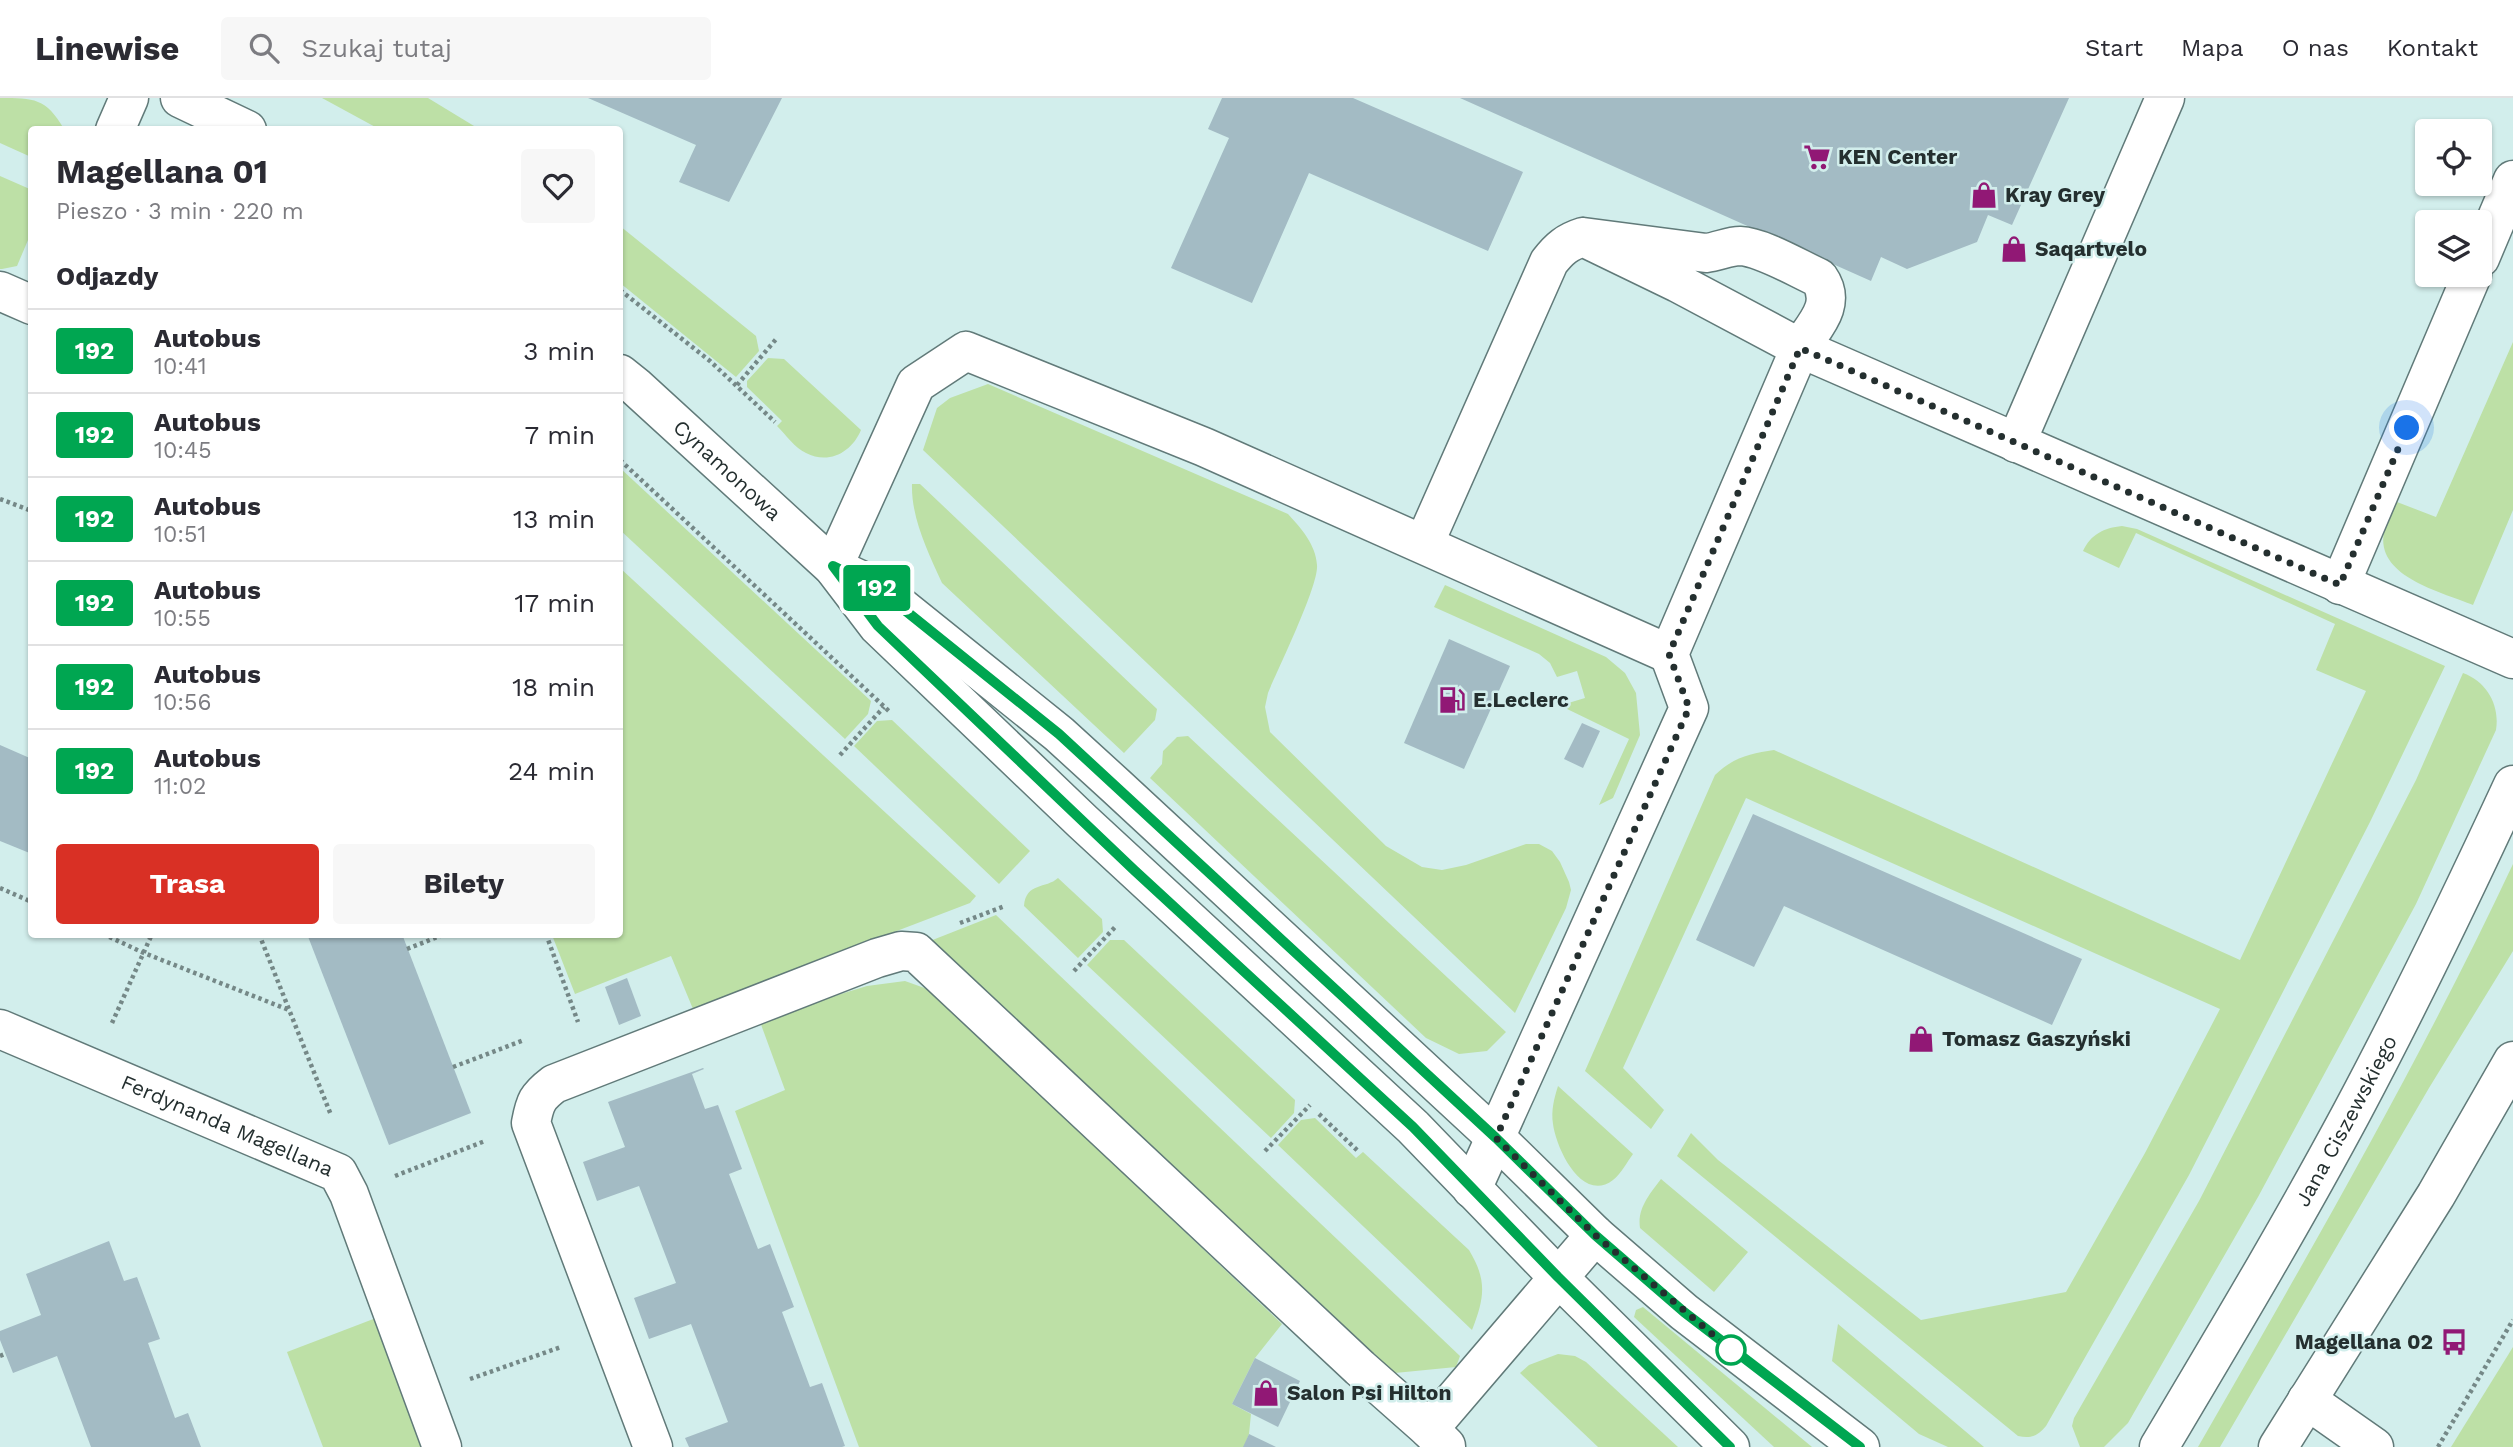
<!DOCTYPE html>
<html lang="pl">
<head>
<meta charset="utf-8">
<style>
  :root { --surface:#fff; --page:#f7f7f7; --text:#2b2b33; --muted:#7c7c81; --line:#e1e1e2; --accent:#d93025 }
  body { margin:0; font-family:"Work Sans",sans-serif; background:var(--page); color:var(--text); height:100vh; display:flex; flex-direction:column; font-size:26px; white-space:nowrap }
  * { box-sizing:border-box; margin:0 }
  p { font-size:23px; color:var(--muted) }
  .icon { flex:none; width:38px; height:38px; fill:none; stroke:currentColor; stroke-width:2; stroke-linecap:round; stroke-linejoin:round }
  .map { position:relative; flex:1; overflow:hidden }
  .details { position:absolute; left:28px; top:28px; width:595px; height:812px; display:flex; flex-direction:column; background:var(--surface); border-radius:7px; box-shadow:0 2px 5px #0004 }
  .details>* { flex:none }
  .badge { padding:0 14px; border-radius:5px; font-size:24px; line-height:46px }
  .controls { position:absolute; left:2415px; top:21px; display:grid; gap:14px }
  .controls a { display:grid; place-items:center; width:77px; height:77px; border-radius:7px; background:var(--surface); box-shadow:0 2px 5px #0004; font-size:35px }
  .you { position:absolute; width:35px; height:35px; margin:-18px; border:5px solid #fff; border-radius:50%; background:#1a73e8; box-shadow:0 0 0 10px #1a73e833 }
  .map>.badge { position:absolute; translate:-50% -50%; box-shadow:0 0 0 4px #fff }
  h2 { padding:0 28px; font-size:26px; line-height:63px }
  .round { display:grid; place-items:center; flex:none; width:74px; height:74px; border-radius:7px; background:var(--page) }
  .headline { display:flex; align-items:center; justify-content:space-between; height:119px; padding:0 28px }
  h1 { font-size:33px; font-weight:700; line-height:52px }
  .primary-button { display:flex; gap:14px; margin-top:auto; padding:14px 28px }
  .primary-button a { flex:1; height:80px; border-radius:7px; background:var(--accent); color:#fff; font-size:28px; font-weight:700; line-height:80px; text-align:center }
  .primary-button a+a { background:var(--page); color:var(--text) }
  ul { padding:0; list-style:none }
  li { display:flex; align-items:center; gap:21px; height:84px; padding:0 28px; border-top:2px solid var(--line) }
  li div { flex:1 }
  li b { display:block; font-size:26px }
  li em { font-style:normal }
  li .badge { min-width:77px; font-weight:700; text-align:center }
  header { display:flex; align-items:center; gap:42px; box-sizing:border-box; height:98px; padding:0 35px; background:var(--surface); border-bottom:2px solid var(--line) }
  header strong { font-size:33px }
  nav { display:flex; gap:38px; margin-inline-start:auto; font-size:24px }
  .search { width:490px; height:63px; background:var(--page); display:flex; align-items:center; gap:18px; box-sizing:border-box; padding:0 24px; border-radius:7px; color:var(--muted); font-size:26px }
  .map>svg:first-child { display:block }
  .green { fill:#bde0a6 }
  .building { fill:#a3bbc4 }
  .lines { fill:none; stroke-linecap:round; stroke-linejoin:round }
  .minor-casing { stroke:#617a79; stroke-width:41 }
  .path { stroke:#758887; stroke-width:4.5; stroke-dasharray:3.5 3.5; stroke-linecap:butt }
  .minor { stroke:#fff; stroke-width:38 }
  .line-casing { stroke:#fff; stroke-width:16 }
  .line { stroke:#00a651; stroke-width:10 }
  .walk { stroke:#242f2f; stroke-width:7; stroke-dasharray:0 12.6 }
  .stop-dot { fill:#fff; stroke:#00a651; stroke-width:3.5 }
  .labels { text-anchor:middle; stroke-width:5; stroke-linejoin:round; paint-order:stroke }
  .poi-label { font-size:21px; font-weight:bold; fill:#242f2f; stroke:#d2eeec; text-anchor:start }
  .street-label { font-size:21px; fill:#242f2f; stroke:#d2eeec }
</style>
</head>
<body>
<header>
<strong>Linewise</strong>
<div class="search"><svg class="icon" aria-label="search" viewBox="0 0 24 24"><circle cx="10" cy="10" r="6"/><path d="M15 15l6 6"/></svg>Szukaj tutaj</div>
<nav><a>Start</a><a>Mapa</a><a>O nas</a><a>Kontakt</a></nav>
</header>
<div class="map">
<svg width="2513" height="1349" viewBox="0 0 2513 1349">
  <rect width="100%" height="100%" fill="#d2eeec"/>
  <g class="green">
    <path d="M0,0C34,0 46,0 64,31L32,32L31,59L0,45Z"/>
    <path d="M322,0H428L479,31H379Z"/>
    <path d="M0,78L32,92L31,135L17,168L2,171H0Z"/>
    <path d="M620,128L756,238L759,253L736,279L620,185Z"/>
    <path d="M2513,244V412L2473,507C2442,494 2375,479 2384,434C2386,424 2392,413 2397,404L2436,419Z"/>
    <path d="M768,260L784,261L861,332C852,354 829,367 806,355C795,350 786,337 777,328L782,323L747,289V283Z"/>
    <path d="M988,286L1288,416C1301,430 1316,447 1317,467C1319,487 1278,571 1268,595L1265,609L1270,634L1386,748L1422,769L1442,772L1466,767L1526,746H1539L1552,753L1560,764L1569,784L1571,792L1566,810L1515,915L923,352L937,310L950,300Z"/>
    <path d="M620,370L871,603L868,616L845,641L620,432Z"/>
    <path d="M912,386H920L1157,611L1155,622L1124,655L942,485C928,454 911,420 912,386Z"/>
    <path d="M2122,428L2137,431L2445,568L2370,724L2189,1077L2046,1328C2038,1338 2031,1341 2018,1338L1677,1058L1691,1035L1718,1062L1921,1222L2066,1194L2145,1055L2220,911L1746,700L1623,970L1664,1012L1651,1031L1585,973L1715,677C1732,660 1751,655 1774,652L2240,862L2366,593L2316,572L2335,526L2136,435L2119,470L2083,453C2091,436 2104,430 2122,428Z"/>
    <path d="M620,470L976,798L970,805L693,911L671,858L575,896L552,837L620,836Z"/>
    <path d="M1445,487L1606,559L1625,575L1636,595L1640,637L1613,700L1599,707L1629,641L1565,610V606L1585,600L1577,573L1557,579L1550,565L1539,556L1434,509Z"/>
    <path d="M2463,575C2487,584 2500,607 2496,632L2416,806L2258,1099L2128,1325L2104,1349H2080L2072,1328L2074,1320L2199,1103L2416,682Z"/>
    <path d="M892,622L1030,753L999,786L854,648L877,623Z"/>
    <path d="M1188,638L1506,934L1487,953L1459,956L1426,940L1150,680L1162,666L1163,653L1177,639Z"/>
    <path d="M2513,766V853L2429,990L2220,1349H2198C2308,1157 2419,966 2513,766Z"/>
    <path d="M1058,780L1102,821L1103,834L1078,860L1024,808C1026,784 1046,791 1058,780Z"/>
    <path d="M996,817L1460,1258L1456,1269L1395,1275L930,843Z"/>
    <path d="M1110,842H1124L1295,1002L1294,1015L1271,1040L1087,867Z"/>
    <path d="M905,883L930,892L1282,1226L1255,1260L1232,1306L1251,1316L1249,1336L1244,1349H859L735,1013L785,992L759,921L867,888Z"/>
    <path d="M1558,988L1633,1056C1627,1064 1621,1076 1613,1082C1582,1106 1556,1050 1553,1026C1551,1012 1554,1001 1558,988Z"/>
    <path d="M1315,1020L1356,1060L1363,1054L1469,1152C1487,1182 1485,1199 1472,1232L1278,1047L1301,1022Z"/>
    <path d="M1661,1081L1748,1154L1714,1194L1640,1130C1637,1110 1650,1096 1661,1081Z"/>
    <path d="M1643,1209L1812,1349H1774L1634,1219L1636,1212Z"/>
    <path d="M376,1220L424,1349H323L287,1254Z"/>
    <path d="M1838,1226L1984,1349H1948L1919,1336L1832,1263Z"/>
    <path d="M2513,1249V1349H2451Z"/>
    <path d="M1558,1256L1575,1258L1586,1264L1678,1349H1598L1520,1275L1529,1267Z"/>
  </g>
  <g class="building">
    <path d="M588,0H782L729,104L679,84L696,47Z"/>
    <path d="M1222,0H1353L1523,74L1488,153L1309,75L1252,205L1171,170L1229,40L1208,31Z"/>
    <path d="M1460,0H2069L2012,127L1988,117L1977,144L1907,171L1881,159L1871,183Z"/>
    <path d="M1449,541L1510,568L1464,671L1404,645Z"/>
    <path d="M1582,625L1600,633L1583,670L1564,661Z"/>
    <path d="M0,647L32,661V756L0,743Z"/>
    <path d="M1753,716L2082,861L2052,927L1784,808L1754,869L1696,842Z"/>
    <path d="M307,836H402L471,1015L389,1047Z"/>
    <path d="M627,880L641,918L619,927L605,889Z"/>
    <path d="M703,970L704,971L692,976L705,1011L718,1007L742,1071L729,1076L758,1151L770,1146L794,1209L782,1214L810,1289L822,1285L845,1348L842,1349H689L685,1340L728,1324L691,1226L649,1241L634,1200L676,1185L639,1088L597,1103L583,1064L625,1049L608,1004Z"/>
    <path d="M109,1143L124,1183L137,1179L160,1241L148,1245L175,1320L188,1315L201,1349H91L57,1258L13,1275L0,1242V1233L41,1217L26,1176Z"/>
    <path d="M1255,1260L1300,1283L1278,1329L1232,1306Z"/>
    <path d="M1249,1336L1276,1349H1243Z"/>
  </g>
  <g class="lines">
    <defs>
      <g id="minor">
        <path d="M180,0L247,32"/>
        <path d="M115,32L129,0"/>
        <path d="M2480,160L2513,82"/>
        <path d="M0,193L32,207"/>
        <path id="s1" d="M620,276L635,288L833,469L878,528L1083,724L1413,1029L1558,1179L1730,1349"/>
        <path d="M2016,345L2165,0"/>
        <path d="M1424,446L1549,164C1559,151 1567,144 1583,139L1678,185L1800,250C1813,229 1838,207 1819,180C1797,170 1762,149 1740,148C1729,148 1717,154 1706,155L1583,139"/>
        <path d="M833,469L916,286L966,253L1204,349L1669,556"/>
        <path d="M850,477L876,489L1059,636L1116,688L1496,1040L1595,1137L1684,1214L1860,1349"/>
        <path d="M2340,487L2472,177"/>
        <path id="s2" d="M0,931L338,1075L349,1096L442,1349"/>
        <path d="M1472,1091L1689,610L1669,556L1800,250L2513,561"/>
        <path d="M2307,1302L2374,1349"/>
        <path d="M1446,1348L1429,1331L1595,1137"/>
        <path d="M653,1349L531,1025C535,1004 537,999 554,986L877,860L901,853L916,854L1360,1270L1429,1331"/>
        <path id="s3" d="M2159,1349C2225,1238 2291,1128 2352,1014C2409,907 2462,797 2513,687"/>
        <path d="M2278,1349L2436,1097L2513,963"/>
      </g>
    </defs>
    <use href="#minor" class="minor-casing"/>
    <g class="path">
      <path d="M620,192L710,263L775,324"/>
      <path d="M737,287L777,240"/>
      <path d="M620,362L891,615"/>
      <path d="M0,401L32,413"/>
      <path d="M840,657L884,609"/>
      <path d="M0,790L32,804"/>
      <path d="M960,825L1005,808"/>
      <path d="M103,836L144,855L289,912"/>
      <path d="M259,836L331,1017"/>
      <path d="M546,836L578,924"/>
      <path d="M407,851L445,836"/>
      <path d="M1074,873L1117,827"/>
      <path d="M112,925L152,836"/>
      <path d="M453,969L524,942"/>
      <path d="M1319,1016L1359,1054"/>
      <path d="M1265,1053L1310,1007"/>
      <path d="M395,1078L485,1043"/>
      <path d="M0,1258L5,1256"/>
      <path d="M470,1281L561,1249"/>
      <path d="M2438,1349L2513,1222"/>
    </g>
    <use href="#minor" class="minor"/>
  </g>
  <g class="lines">
    <defs>
      <path id="line" d="M1730,1349L1558,1179L1413,1029L1134,772L878,528L833,468L876,489L1059,636L1496,1040L1595,1137L1684,1214L1860,1349"/>
    </defs>
    <use href="#line" class="line-casing"/>
    <use href="#line" class="line"/>
    <path class="walk" d="M1731,1252L1595,1137L1496,1040L1689,610L1669,556L1800,250L2340,487L2407,330"/>
  </g>
  <defs>
    <symbol id="supermarket-bare" viewBox="-9 -9 18 18"><path d="M-6-5.5h2.5l.6 2H6L4.5 2H-2.5L-4.4-4H-6ZM-1.5 3.2a1.3 1.3 0 1 0 .1 0ZM3 3.2a1.3 1.3 0 1 0 .1 0Z" fill="#911875" stroke="#d2eeec" stroke-width="2.5" paint-order="stroke"/></symbol>
    <symbol id="shop-bare" viewBox="-9 -9 18 18"><path d="M-5-2.5h2.3a2.7 3.5 0 0 1 5.4 0H5L5.5 6h-11ZM-1.5-2.5h3a1.5 2.3 0 0 0-3 0Z" fill="#911875" stroke="#d2eeec" stroke-width="2.5" paint-order="stroke"/></symbol>
    <symbol id="fuel-bare" viewBox="-9 -9 18 18"><path d="M-5.5-6h7V0h2V4h1.3V-2.5L3-4.5l.8-.8L6-3V5H2.5V1h-1V6h-7ZM-4.2-4.7v3.2H.2V-4.7Z" fill="#911875" stroke="#d2eeec" stroke-width="2.5" paint-order="stroke"/></symbol>
    <symbol id="bus-bare" viewBox="-9 -9 18 18"><path d="M-5-6H5V4H4V6H2V4H-2V6H-4V4H-5ZM-3.5-4V0h7V-4ZM-3.5 1.2v1.5H-2V1.2ZM2 1.2v1.5H3.5V1.2Z" fill="#911875" stroke="#d2eeec" stroke-width="2.5" paint-order="stroke"/></symbol>
  </defs>
  <g fill-rule="evenodd">
    <use href="#supermarket-bare" x="1798" y="40" width="38" height="38"/>
    <use href="#shop-bare" x="1965" y="78" width="38" height="38"/>
    <use href="#shop-bare" x="1995" y="132" width="38" height="38"/>
    <use href="#fuel-bare" x="1433" y="583" width="38" height="38"/>
    <use href="#shop-bare" x="1902" y="922" width="38" height="38"/>
    <use href="#bus-bare" x="2435" y="1225" width="38" height="38"/>
    <use href="#shop-bare" x="1247" y="1276" width="38" height="38"/>
  </g>
  <circle class="stop-dot" cx="1731" cy="1252" r="14"/>
  <g class="labels">
    <g class="poi-label">
      <text x="1838" y="66">KEN Center</text>
      <text x="2005" y="104">Kray Grey</text>
      <text x="2035" y="158">Saqartvelo</text>
      <text x="1473" y="609">E.Leclerc</text>
      <text x="1942" y="948">Tomasz Gaszyński</text>
      <text x="2433" y="1251" text-anchor="end">Magellana 02</text>
      <text x="1287" y="1302">Salon Psi Hilton</text>
    </g>
    <g class="street-label">
      <text dy="7" stroke="none"><textPath href="#s1" startOffset="144">Cynamonowa</textPath></text>
      <text dy="7" stroke="none"><textPath href="#s3" startOffset="376">Jana Ciszewskiego</textPath></text>
      <text dy="7" stroke="none"><textPath href="#s2" startOffset="247">Ferdynanda Magellana</textPath></text>
    </g>
  </g>
</svg>
<div class="controls">
<a><svg class="icon" aria-label="locate" viewBox="0 0 24 24"><circle cx="12" cy="12" r="6"/><path d="M12 2v4M12 18v4M2 12h4M18 12h4"/></svg></a>
<a><svg class="icon" aria-label="layers" viewBox="0 0 24 24"><path d="M12 4l9 5-9 5-9-5zM3 14l9 5 9-5"/></svg></a>
</div>
<div class="you" style="left:2407px;top:330px"></div>
<b class="badge" style="left:877px;top:490px;background:#00a651;color:#fff">192</b>
<section class="details">
<div class="headline"><div><h1>Magellana 01</h1><p>Pieszo · 3 min · 220 m</p></div><a class="round"><svg class="icon" aria-label="heart" viewBox="0 0 24 24"><path d="M12 20l-8-8c-3-5 5-10 8-4 3-6 11-1 8 4z"/></svg></a></div>
<h2>Odjazdy</h2>
<ul>
<li><span class="badge" style="background:#00a651;color:#fff">192</span><div><b>Autobus</b><p>10:41</p></div><em>3 min</em></li>
<li><span class="badge" style="background:#00a651;color:#fff">192</span><div><b>Autobus</b><p>10:45</p></div><em>7 min</em></li>
<li><span class="badge" style="background:#00a651;color:#fff">192</span><div><b>Autobus</b><p>10:51</p></div><em>13 min</em></li>
<li><span class="badge" style="background:#00a651;color:#fff">192</span><div><b>Autobus</b><p>10:55</p></div><em>17 min</em></li>
<li><span class="badge" style="background:#00a651;color:#fff">192</span><div><b>Autobus</b><p>10:56</p></div><em>18 min</em></li>
<li><span class="badge" style="background:#00a651;color:#fff">192</span><div><b>Autobus</b><p>11:02</p></div><em>24 min</em></li>
</ul>
<div class="primary-button"><a>Trasa</a><a>Bilety</a></div>
</section>
</div>
</body>
</html>
